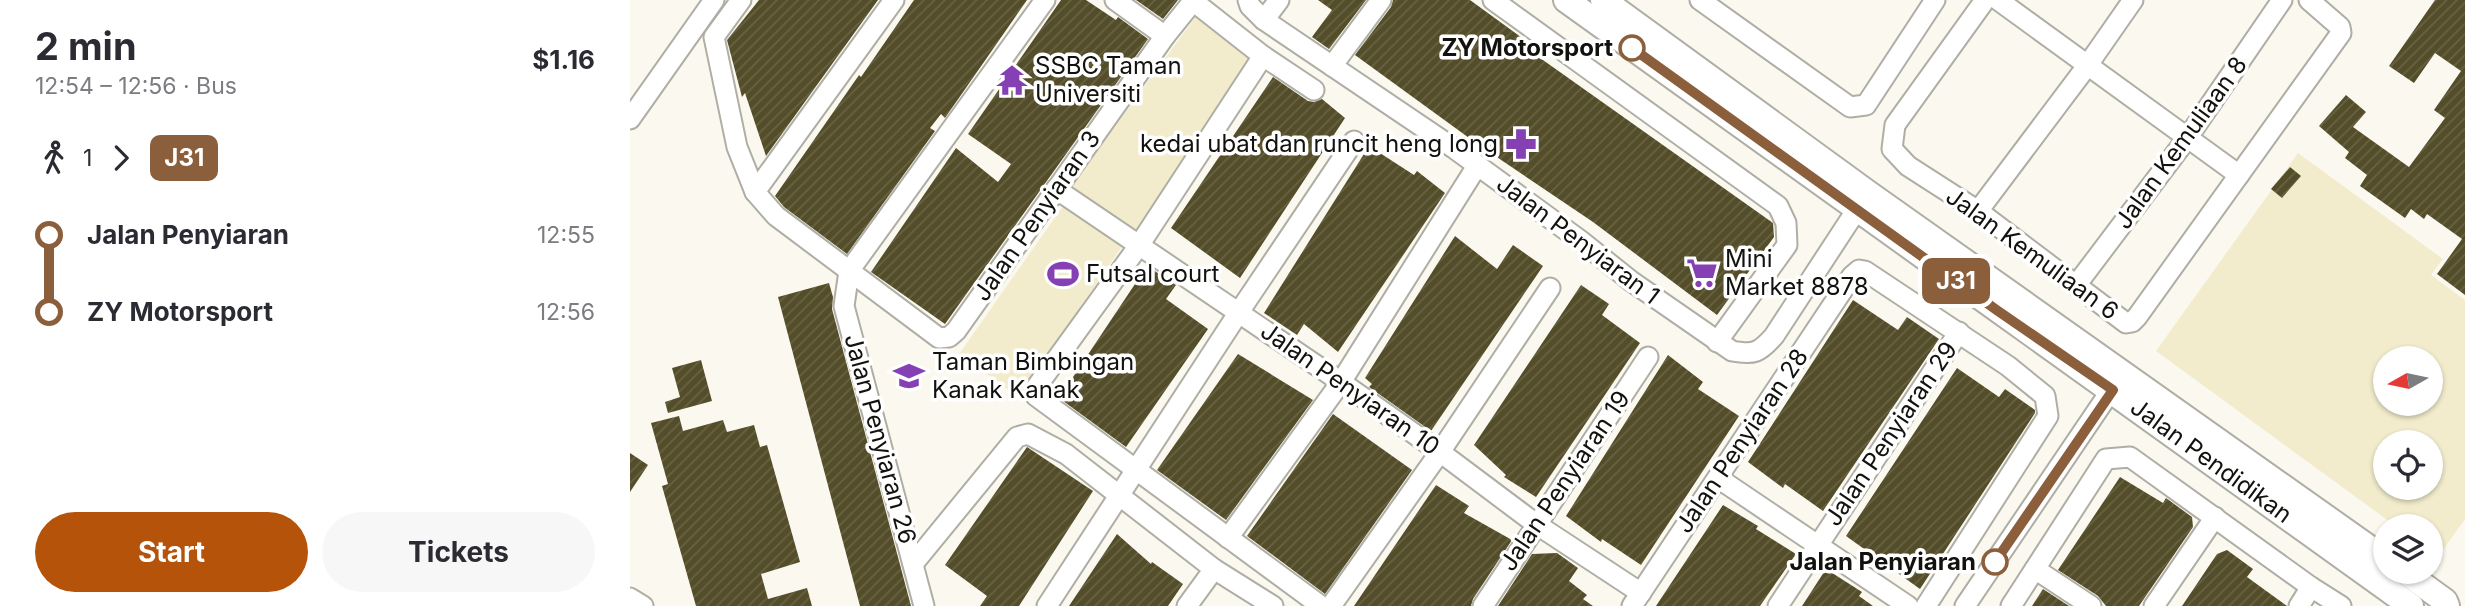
<!DOCTYPE html>
<html lang="en">
<head>
<meta charset="utf-8">
<style>
  :root { --surface:#fff; --page:#f7f7f7; --text:#2b2b33; --muted:#7c7c81; --accent:#b45309 }
  body { margin:0; font-family:Inter,sans-serif; background:var(--page); color:var(--text); height:100vh; display:flex; flex-direction:column; font-size:26px; white-space:nowrap }
  * { box-sizing:border-box; margin:0 }
  p { font-size:23px; color:var(--muted) }
  .icon { flex:none; width:38px; height:38px; fill:none; stroke:currentColor; stroke-width:2; stroke-linecap:round; stroke-linejoin:round }
  .map { position:relative; flex:1; overflow:hidden }
  .side { display:flex; flex-direction:column; background:var(--surface); width:630px }
  .side>* { flex:none }
  .badge { padding:0 14px; border-radius:10px; font-size:24px; line-height:46px }
  .needle { width:46px; rotate:261deg }
  .controls { position:absolute; left:1743px; top:346px; display:grid; gap:14px }
  .controls a { display:grid; place-items:center; width:70px; height:70px; border-radius:50%; background:var(--surface); box-shadow:0 2px 5px #0004; font-size:35px }
  .map>.badge { position:absolute; translate:-50% -50%; box-shadow:0 0 0 4px #fff }
  .legs { display:flex; align-items:center; gap:10px; height:77px; padding:0 35px; font-size:23px }
  .legs p { margin-inline-start:auto }
  .overview { display:flex; align-items:center; justify-content:space-between; height:119px; padding:0 35px }
  h1 { font-size:38px; font-weight:700; line-height:52px }
  .primary-button { display:flex; gap:14px; margin-top:auto; padding:14px 35px }
  .primary-button a { flex:1; height:80px; border-radius:42px; background:var(--accent); color:#fff; font-size:28px; font-weight:700; line-height:80px; text-align:center }
  .primary-button a+a { background:var(--page); color:var(--text) }
  ul { padding:0 35px; list-style:none }
  li { display:flex; align-items:center; gap:24px; height:77px; font-size:26px }
  li i { display:grid; place-items:center; width:10px; height:100%; margin:0 9px; background:currentColor }
  li i::after { content:''; width:18px; height:18px; margin:-9px; border:5px solid; border-radius:50%; background:var(--surface) }
  li p { margin-inline-start:auto }
  li:first-child i { background:linear-gradient(#0000 50%,currentColor 0) }
  li:last-child i { background:linear-gradient(currentColor 50%,#0000 0) }
  main { display:flex; flex:1; min-height:0 }
  .map>svg:first-child { display:block }
  .green { fill:#f2eccd; fill-rule:evenodd }
  .building { fill:url(#building-hatch) }
  .lines { fill:none; stroke-linecap:round; stroke-linejoin:round }
  .minor-casing { stroke:#afaea5; stroke-width:23 }
  .major-casing { stroke:#afaea5; stroke-width:28 }
  .minor { stroke:#fff; stroke-width:19 }
  .major { stroke:#fff; stroke-width:24 }
  .line-1-casing { stroke:#fff; stroke-width:16 }
  .line-1 { stroke:#8b5e3c; stroke-width:10 }
  .stop-1-dot { fill:#fff; stroke:#8b5e3c; stroke-width:3.5 }
  .labels { text-anchor:middle; stroke-width:7; stroke-linejoin:round; paint-order:stroke }
  .stop-label { font-size:24px; font-weight:bold; fill:#11110e; stroke:#fff; text-anchor:end }
  .poi-label { font-size:24px; fill:#11110e; stroke:#fff; text-anchor:start }
  .street-label { font-size:24px; fill:#11110e; stroke:#fff }
</style>
</head>
<body>
<main>
<section class="side">
<div class="overview"><div><h1>2 min</h1><p>12:54 – 12:56 · Bus</p></div><b>$1.16</b></div>
<div class="legs"><svg class="icon" aria-label="walk" viewBox="0 0 24 24"><circle cx="13" cy="4" r="2"/><path d="M13 8l-2 6 4 7M11 14l-3 7M7 12l3-4h3l4 4"/></svg>1<svg class="icon" aria-label="forward" viewBox="0 0 24 24"><path d="M9 5l7 7-7 7"/></svg><b class="badge" style="background:#8b5e3c;color:#fff">J31</b></div>
<ul>
<li><i style="color:#8b5e3c"></i><b>Jalan Penyiaran</b><p>12:55</p></li>
<li><i style="color:#8b5e3c"></i><b>ZY Motorsport</b><p>12:56</p></li>
</ul>
<div class="primary-button"><a>Start</a><a>Tickets</a></div>
</section>
<div class="map">
<svg width="1835" height="606" viewBox="0 0 1835 606">
  <defs>
    <pattern id="building-hatch" width="6" height="6" patternUnits="userSpaceOnUse" patternTransform="scale(1.75)"><rect width="6" height="6" fill="#544d29"/><path d="M-1 1l2-2M0 6l6-6M5 7l2-2" fill="none" stroke="#686245"/></pattern>
  </defs>
  <rect width="100%" height="100%" fill="#fbf9ef"/>
  <g class="green">
    <path d="M567,15L623,58L506,230L440,188Z"/>
    <path d="M1668,153L1813,259L1801,275L1835,300V519L1808,557L1801,551V527H1767L1526,351ZM1755,359H1801V404H1755ZM1755,443H1801V488H1755Z"/>
    <path d="M433,206L493,245L388,397L329,354Z"/>
  </g>
  <g class="building">
    <path d="M129,0H248L136,156L115,93L112,97L97,40Z"/>
    <path d="M284,0H397L315,118L311,114L300,128L305,131L217,254L154,207L145,196L229,75L231,77Z"/>
    <path d="M431,0H456L486,20L488,17L518,39L315,324L241,272L326,148L368,182L381,164L338,134Z"/>
    <path d="M506,0H548L533,19Z"/>
    <path d="M688,0H736L699,49L682,37L702,10Z"/>
    <path d="M763,0H840L899,43L896,48L1143,223L1144,237L1087,315L963,222L846,143L725,55L761,7Z"/>
    <path d="M1805,0H1835V295L1807,274L1832,239L1797,214L1794,219L1781,209L1775,218L1730,186L1737,175L1715,158L1719,152L1689,126L1716,95L1736,112L1723,127L1779,167L1815,118L1804,110L1831,71L1805,53L1784,83L1759,66Z"/>
    <path d="M643,77L678,101L684,102L692,99L715,118L610,278L541,228Z"/>
    <path d="M739,146L784,175L787,171L815,193L708,352L674,324L667,335L634,313Z"/>
    <path d="M1660,167L1671,176L1652,198L1641,189Z"/>
    <path d="M825,236L867,269L883,245L913,266L801,431L739,387L742,384L735,378Z"/>
    <path d="M517,266L546,285L536,299L578,329L496,447L429,398Z"/>
    <path d="M199,283L203,297L202,309L281,606H230L148,297Z"/>
    <path d="M951,285L979,304L972,315L1010,343L906,497L874,477L876,475L844,445Z"/>
    <path d="M1223,300L1268,330L1277,317L1309,339L1193,511L1155,484L1153,488L1118,462Z"/>
    <path d="M608,354L683,400L596,520L527,470Z"/>
    <path d="M1038,355L1073,382L1068,389L1109,416L1011,565L972,539L971,542L936,516Z"/>
    <path d="M71,360L82,401L38,413L35,402L50,397L42,368Z"/>
    <path d="M1327,368L1369,397L1375,389L1405,410V413L1290,589L1216,536Z"/>
    <path d="M703,414L782,470L695,594L617,536Z"/>
    <path d="M49,416L53,431L93,420L97,432L124,425L130,447L137,445L170,562L131,574L138,599L177,588L182,606H66L32,486L38,484L21,423Z"/>
    <path d="M397,447L463,491L389,606H350L357,596L315,565Z"/>
    <path d="M0,453L18,465L0,492Z"/>
    <path d="M1490,477L1533,503L1536,498L1562,517L1563,527L1509,606H1476L1468,596L1428,570Z"/>
    <path d="M806,485L839,506L834,513L882,540L843,599L841,606H724Z"/>
    <path d="M1093,505L1128,526L1126,529L1166,554L1130,606H1026Z"/>
    <path d="M487,534L521,564L522,562L553,584L538,606H439Z"/>
    <path d="M1597,550L1623,569L1617,577L1657,606H1552L1587,554Z"/>
    <path d="M927,553L948,568L939,581L957,595L953,599L963,606H868L902,554Z"/>
    <path d="M1196,569L1232,592L1229,596L1243,606H1172Z"/>
    <path d="M1413,589L1439,606H1402Z"/>
  </g>
  <g class="lines">
    <defs>
      <g id="minor">
        <path d="M111,0L84,37L107,147L125,192L146,216L309,338L319,337L326,331L535,36L564,0"/>
        <path d="M485,0L535,36"/>
        <path d="M618,0L620,6L634,20L825,149L951,241L1001,281L1102,351C1124,355 1129,353 1144,336L1235,197"/>
        <path d="M863,0L1148,206L1156,223L1157,245L1087,342"/>
        <path d="M1070,0L1220,107L1236,105L1305,0"/>
        <path d="M1355,0L1265,125L1262,149L1278,166L1348,211L1496,323L1502,322L1507,317L1711,33L1710,27L1679,0"/>
        <path d="M1368,0L1609,175"/>
        <path d="M563,1L633,56L684,90"/>
        <path d="M634,20L649,0"/>
        <path d="M633,56L510,244L405,389L406,396L691,606"/>
        <path d="M702,66L751,0"/>
        <path d="M0,119L84,0"/>
        <path d="M426,189L711,382L810,452L906,524L1011,593"/>
        <path d="M125,192L264,0"/>
        <path d="M1348,211L1457,66L1503,0"/>
        <path d="M1447,284L1558,137L1652,0"/>
        <path d="M1088,478L1278,606"/>
        <path d="M598,538L711,382L847,166"/>
        <path d="M283,564L387,437L398,434L436,454L584,569L643,606"/>
        <path d="M1405,569L1461,606"/>
        <path d="M0,598L13,606"/>
        <path d="M294,606L214,306L219,271L415,0"/>
        <path d="M417,606L609,312L724,141"/>
        <path d="M557,606L584,569"/>
        <path d="M701,606L810,452L920,288"/>
        <path d="M853,606L1018,357"/>
        <path d="M1002,606L1222,276L1229,270L1235,271L1378,366L1415,396L1418,416L1296,606"/>
        <path d="M1148,606L1329,332"/>
        <path d="M1335,606L1488,380"/>
        <path d="M1381,606L1476,459L1500,457L1681,587L1711,606"/>
        <path d="M1524,606L1585,517"/>
        <path d="M1669,606L1681,587"/>
      </g>
      <g id="major">
        <path d="M936,0C1217,203 1500,403 1781,606"/>
        <path d="M973,0L1238,193L1755,559"/>
        <path d="M1775,572L1815,601L1817,606"/>
      </g>
    </defs>
    <use href="#minor" class="minor-casing"/>
    <use href="#major" class="major-casing"/>
    <use href="#minor" class="minor"/>
    <use href="#major" class="major"/>
  </g>
  <g class="lines">
    <defs>
      <path id="line-1" d="M1002,48L1368,311L1483,390L1365,562"/>
    </defs>
    <use href="#line-1" class="line-1-casing"/>
    <use href="#line-1" class="line-1"/>
  </g>
  <defs>
    <symbol id="temple-bare" viewBox="-9 -9 18 18"><path d="M0-6L5-2H3V0L6.5 2.5H4V6H1.5V3h-3V6H-4V2.5H-6.5L-3 0V-2H-5Z" fill="#8540b3" stroke="#fff" stroke-width="2.5" paint-order="stroke"/></symbol>
    <symbol id="pharmacy-bare" viewBox="-9 -9 18 18"><path d="M-2-6h4v4h4v4h-4v4h-4v-4h-4v-4h4Z" fill="#8540b3" stroke="#fff" stroke-width="2.5" paint-order="stroke"/></symbol>
    <symbol id="supermarket-bare" viewBox="-9 -9 18 18"><path d="M-6-5.5h2.5l.6 2H6L4.5 2H-2.5L-4.4-4H-6ZM-1.5 3.2a1.3 1.3 0 1 0 .1 0ZM3 3.2a1.3 1.3 0 1 0 .1 0Z" fill="#8540b3" stroke="#fff" stroke-width="2.5" paint-order="stroke"/></symbol>
    <symbol id="stadium-bare" viewBox="-9 -9 18 18"><path d="M0-5a6.5 5 0 1 0 0 10a6.5 5 0 1 0 0-10ZM-3.5-1.8h7v3.6h-7Z" fill="#8540b3" stroke="#fff" stroke-width="2.5" paint-order="stroke"/></symbol>
    <symbol id="school-bare" viewBox="-9 -9 18 18"><path d="M0-5L7-2L0 1L-7-2ZM-4 1L0 2.5L4 1V4Q0 6-4 4Z" fill="#8540b3" stroke="#fff" stroke-width="2.5" paint-order="stroke"/></symbol>
  </defs>
  <g fill-rule="evenodd">
    <use href="#temple-bare" x="360" y="58" width="44" height="44"/>
    <use href="#pharmacy-bare" x="869" y="122" width="44" height="44"/>
    <use href="#supermarket-bare" x="1050" y="251" width="44" height="44"/>
    <use href="#stadium-bare" x="411" y="252" width="44" height="44"/>
    <use href="#school-bare" x="257" y="354" width="44" height="44"/>
  </g>
  <g class="stop-1-dot">
    <circle cx="1002" cy="48" r="12"/>
    <circle cx="1365" cy="562" r="12"/>
  </g>
  <g class="labels">
    <g class="stop-label">
      <text x="983" y="56">ZY Motorsport</text>
      <text x="1346" y="570">Jalan Penyiaran</text>
    </g>
    <g class="poi-label">
      <text x="405" y="74">SSBC Taman<tspan x="405" dy="28">Universiti</tspan></text>
      <text x="868" y="152" text-anchor="end">kedai ubat dan runcit heng long</text>
      <text x="1095" y="267">Mini<tspan x="1095" dy="28">Market 8878</tspan></text>
      <text x="456" y="282">Futsal court</text>
      <text x="302" y="370">Taman Bimbingan<tspan x="302" dy="28">Kanak Kanak</tspan></text>
    </g>
    <g class="street-label">
      <text transform="translate(1551 143) rotate(-54)" y="8">Jalan Kemuliaan 8</text>
      <text transform="translate(407 216) rotate(-55)" y="8">Jalan Penyiaran 3</text>
      <text transform="translate(948 240) rotate(37)" y="8">Jalan Penyiaran 1</text>
      <text transform="translate(1402 254) rotate(36)" y="8">Jalan Kemuliaan 6</text>
      <text transform="translate(720 389) rotate(35)" y="8">Jalan Penyiaran 10</text>
      <text transform="translate(1261 434) rotate(-56)" y="8">Jalan Penyiaran 29</text>
      <text transform="translate(250 439) rotate(75)" y="8">Jalan Penyiaran 26</text>
      <text transform="translate(1112 441) rotate(-56)" y="8">Jalan Penyiaran 28</text>
      <text transform="translate(1581 461) rotate(36)" y="8">Jalan Pendidikan</text>
      <text transform="translate(935 481) rotate(-56)" y="8">Jalan Penyiaran 19</text>
    </g>
  </g>
</svg>
<div class="controls">
<a><svg class="needle" viewBox="-14 -14 28 28"><path d="M0-13l5 13h-10z" fill="#e53935"/><path d="M0 13l5-13h-10z" fill="#7c7c81"/></svg></a>
<a><svg class="icon" aria-label="locate" viewBox="0 0 24 24"><circle cx="12" cy="12" r="6"/><path d="M12 2v4M12 18v4M2 12h4M18 12h4"/></svg></a>
<a><svg class="icon" aria-label="layers" viewBox="0 0 24 24"><path d="M12 4l9 5-9 5-9-5zM3 14l9 5 9-5"/></svg></a>
</div>
<b class="badge" style="left:1326px;top:281px;background:#8b5e3c;color:#fff">J31</b>
</div>
</main>
</body>
</html>
